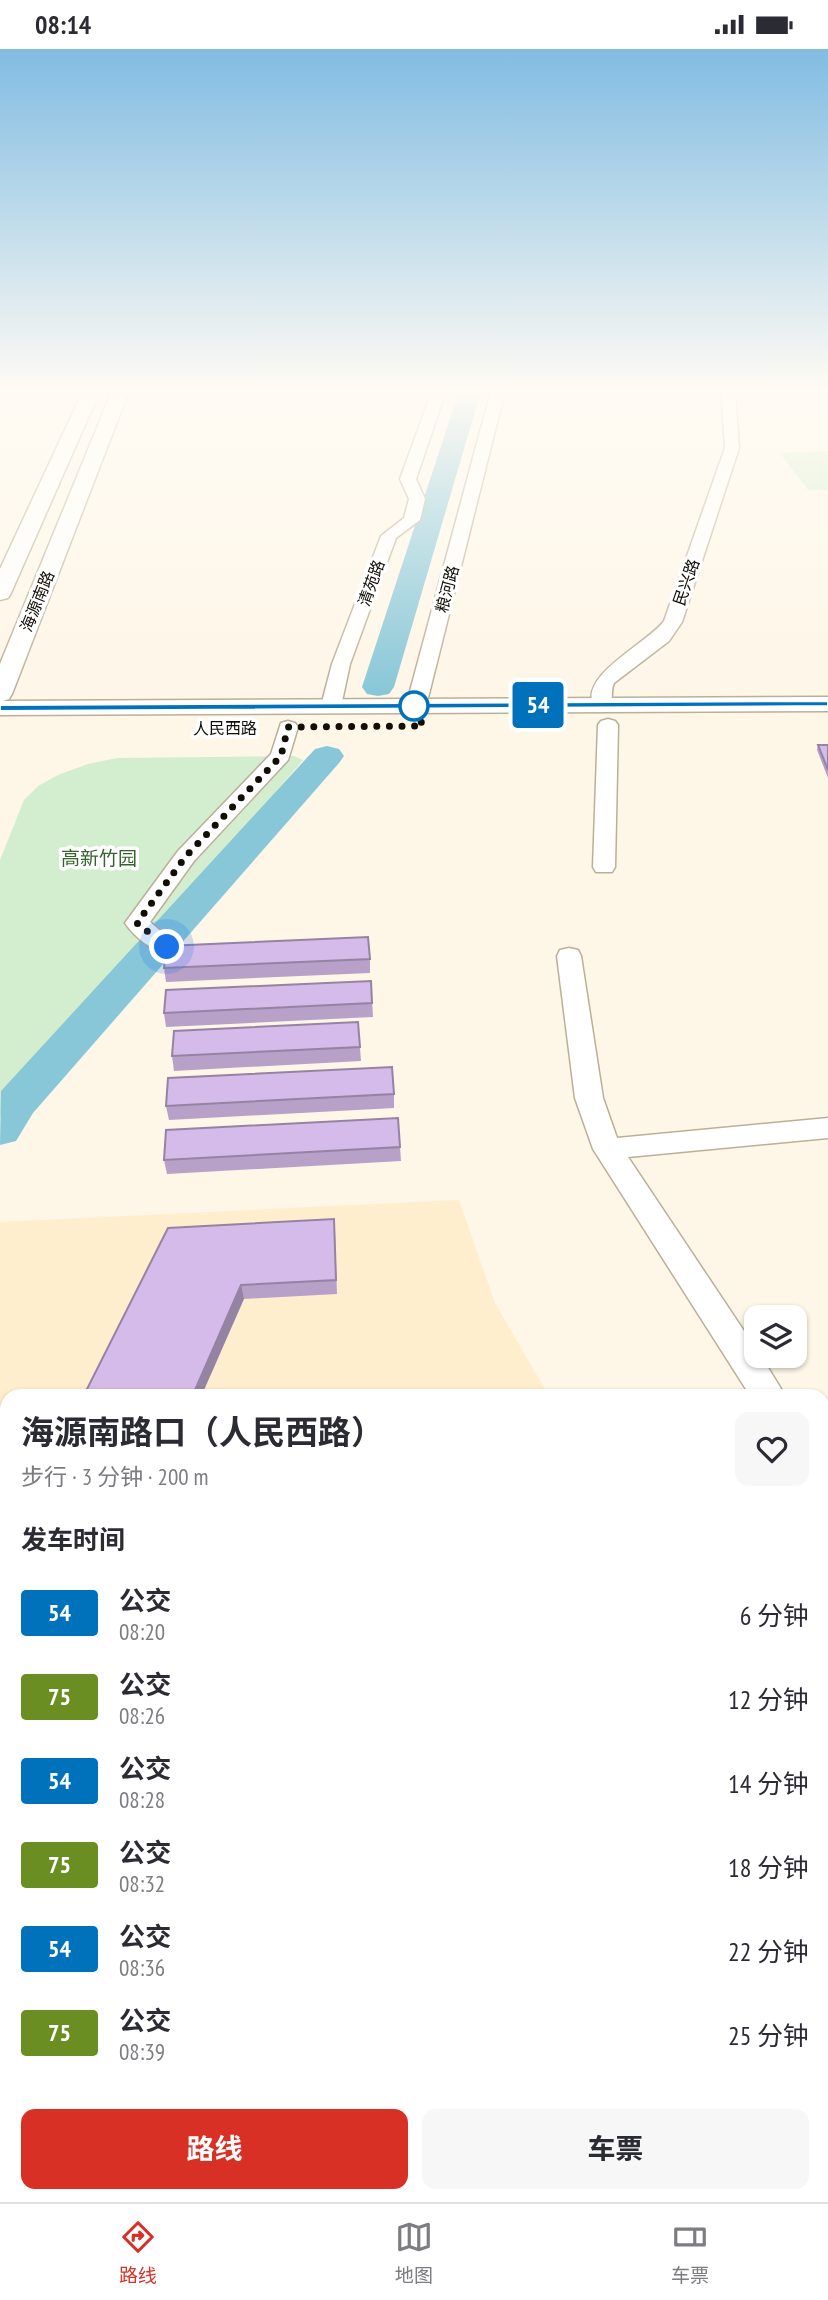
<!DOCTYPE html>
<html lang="zh">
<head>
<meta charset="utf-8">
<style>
  :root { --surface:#fff; --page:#f7f7f7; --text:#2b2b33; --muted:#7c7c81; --line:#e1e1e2; --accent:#d93025 }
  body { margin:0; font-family:"PT Sans Narrow","Noto Sans SC",sans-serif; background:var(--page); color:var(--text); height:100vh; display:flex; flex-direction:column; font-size:26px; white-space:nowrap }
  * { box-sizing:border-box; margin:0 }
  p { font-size:23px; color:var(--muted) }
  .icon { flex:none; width:38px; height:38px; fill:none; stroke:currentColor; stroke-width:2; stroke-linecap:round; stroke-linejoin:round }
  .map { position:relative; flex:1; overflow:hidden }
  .drawer { position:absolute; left:0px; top:1340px; width:830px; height:814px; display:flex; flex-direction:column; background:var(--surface); border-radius:21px 21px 0 0; box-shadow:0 2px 5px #0004 }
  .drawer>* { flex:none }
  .badge { padding:0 14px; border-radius:5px; font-size:24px; line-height:46px }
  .buttons { position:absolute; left:744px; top:1256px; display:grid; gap:14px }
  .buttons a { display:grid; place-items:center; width:63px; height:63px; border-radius:14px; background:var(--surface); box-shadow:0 2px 5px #0004; font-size:35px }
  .you { position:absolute; width:35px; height:35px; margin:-18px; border:5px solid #fff; border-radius:50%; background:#1a73e8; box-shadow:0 0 0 10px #1a73e833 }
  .map>.badge { position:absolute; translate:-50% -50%; box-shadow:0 0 0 4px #fff }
  h2 { padding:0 21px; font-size:26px; line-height:63px }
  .round { display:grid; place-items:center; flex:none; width:74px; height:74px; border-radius:14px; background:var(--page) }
  .headline { display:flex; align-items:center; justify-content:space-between; height:119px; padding:0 21px }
  h1 { font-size:33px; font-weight:700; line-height:52px }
  .cta { display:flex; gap:14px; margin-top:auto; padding:14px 21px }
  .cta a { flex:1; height:80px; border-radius:14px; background:var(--accent); color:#fff; font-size:28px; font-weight:700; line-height:80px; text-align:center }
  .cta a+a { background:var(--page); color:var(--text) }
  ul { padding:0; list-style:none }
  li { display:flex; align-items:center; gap:21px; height:84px; padding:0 21px }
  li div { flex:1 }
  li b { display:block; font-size:26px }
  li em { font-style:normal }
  li .badge { min-width:77px; font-weight:700; text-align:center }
  .status { display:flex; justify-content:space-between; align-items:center; height:49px; padding:0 35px; background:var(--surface); direction:ltr }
  .status svg { height:19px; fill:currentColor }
  .tab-bar { display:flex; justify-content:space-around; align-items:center; height:98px; border-top:2px solid var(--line); background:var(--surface); font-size:19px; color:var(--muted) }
  .tab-bar a { display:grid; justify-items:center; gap:4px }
  .tab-bar .active { color:var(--accent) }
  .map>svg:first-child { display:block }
  .built { fill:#ffeecd }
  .green { fill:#d3eece }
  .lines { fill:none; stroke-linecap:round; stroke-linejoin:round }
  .river { fill:#88c7d8; fill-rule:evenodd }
  .minor-casing { stroke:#bcaf97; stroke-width:3 }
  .major-casing { stroke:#bcaf97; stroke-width:3 }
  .minor { fill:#fff; fill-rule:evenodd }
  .major { fill:#fff; fill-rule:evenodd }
  .wall { fill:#b7a1c8 }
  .shaded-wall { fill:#9583a3 }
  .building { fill:#d5bbe9; stroke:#9583a3; stroke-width:2 }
  .line { fill:#0072bc; stroke:#fff; stroke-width:2 }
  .walk { stroke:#120e06; stroke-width:7; stroke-dasharray:0 12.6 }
  .stop-dot { fill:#fff; stroke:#0072bc; stroke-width:3.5 }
  .labels { text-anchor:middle; stroke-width:7; stroke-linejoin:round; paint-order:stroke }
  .far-street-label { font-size:16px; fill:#120e06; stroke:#fff }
  .park-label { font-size:19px; fill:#35632d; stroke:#fff }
</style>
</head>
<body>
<div class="status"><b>08:14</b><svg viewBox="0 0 49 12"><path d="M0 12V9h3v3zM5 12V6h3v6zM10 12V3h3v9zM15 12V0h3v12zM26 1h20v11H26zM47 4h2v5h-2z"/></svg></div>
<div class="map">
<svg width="828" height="2153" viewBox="0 0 828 2153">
  <rect width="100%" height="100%" fill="#fef6e7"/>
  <g class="built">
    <path d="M459,1151L495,1254L549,1347L7,1348V2147H711L705,2153H0V1173Z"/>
    <path d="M823,1817L828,1827V2039L823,2044Z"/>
  </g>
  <g class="green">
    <path d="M828,402V441H808L780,404Z"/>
    <path d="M294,707L303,711L0,1067V811L24,751L38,737L58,726L88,715L117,709Z"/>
    <path d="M7,1937V2147H499L502,2153H0V1942Z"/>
  </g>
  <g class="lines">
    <g class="river">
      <path d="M459,342H481L394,638L389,645L378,647L367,645L362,638Z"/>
      <path d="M327,697L339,700L344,707L339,714L33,1064L16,1092L0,1096L1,1042L315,700Z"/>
    </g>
    <defs>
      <g id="minor">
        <path d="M432,342H446L416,430L425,450L420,471L396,489L350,615L341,657L338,661H324L321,657L332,615L381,487L404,469L409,450L400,430Z"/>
        <path d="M491,342H505L426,657L423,661H409L406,657Z"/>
        <path d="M721,342H735L739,399L682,573L669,592L614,634C610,642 614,652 609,659H595C575,628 647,595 664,572L725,399Z"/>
        <path d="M608,670L615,672L618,676L615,818L612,823H596L593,818L598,676L601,672Z"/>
        <path d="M288,672L295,674L298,678L288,711L194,812L150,873L179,898L176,903C158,908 135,889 125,874L178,802L271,705L281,674Z"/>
        <path d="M569,899L578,901L581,907L603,1049L617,1089L828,1069V1089L628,1108L756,1300V1307H761L786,1348H751L593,1100L575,1049L557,907L560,901Z"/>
        <path d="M822,1412L828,1414V1451L822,1449Z"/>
      </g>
      <g id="major">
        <path d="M83,342H100L11,544L8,549L0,551V520Z"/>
        <path d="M112,342H129L12,645L9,650L3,652L828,648V662L0,666V615Z"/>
      </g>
    </defs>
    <use href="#minor" class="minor-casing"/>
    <use href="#major" class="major-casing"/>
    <use href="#minor" class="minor"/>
    <use href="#major" class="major"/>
  </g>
  <g class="wall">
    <path d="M818,696H828V729L817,701Z"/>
    <path d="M370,910V924L166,933L164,919Z"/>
    <path d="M371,932L373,968L166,978L164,964Z"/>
    <path d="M358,973L361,1012L174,1022L172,1007Z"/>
    <path d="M394,1045V1059L169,1071L166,1057Z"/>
    <path d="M400,1098L401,1112L167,1125L164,1111Z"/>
    <path d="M168,1179L335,1184L337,1245L244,1250Z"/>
  </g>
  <g class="shaded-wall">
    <path d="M241,1236L244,1250L201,1348H192Z"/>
    <path d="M7,1762V1776L0,1780V1766Z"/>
  </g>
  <g class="building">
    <path d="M818,696H828V721Z"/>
    <path d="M368,888L370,910L164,919L166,897Z"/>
    <path d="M371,932L372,954L164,964L166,941Z"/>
    <path d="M358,973L360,998L172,1007L174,982Z"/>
    <path d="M392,1018L394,1045L166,1057L168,1029Z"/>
    <path d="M398,1069L400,1098L164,1111L166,1081Z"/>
    <path d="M334,1170L336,1231L241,1236L192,1348H83L168,1179Z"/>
    <path d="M7,1646V1762L0,1766V1650Z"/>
  </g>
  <linearGradient id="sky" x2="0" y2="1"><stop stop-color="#81bce2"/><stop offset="0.53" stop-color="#fffbf4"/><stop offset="1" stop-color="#fffbf4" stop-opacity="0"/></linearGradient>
  <rect width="828" height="644" fill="url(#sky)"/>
  <path class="line" d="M828,652V657L0,662V656Z"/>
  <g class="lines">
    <path class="walk" d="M167,898L137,874L186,807L281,707L288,678L423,677L414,657"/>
  </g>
  <circle class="stop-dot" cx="414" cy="657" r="14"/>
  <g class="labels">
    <g class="far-street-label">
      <text transform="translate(686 533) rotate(-71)" y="6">民兴路</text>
      <text transform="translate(371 534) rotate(-70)" y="6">清苑路</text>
      <text transform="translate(447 540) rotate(-75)" y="6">粮河路</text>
      <text transform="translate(37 552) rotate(-68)" y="6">海源南路</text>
      <text x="225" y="685">人民西路</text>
    </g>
    <g class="park-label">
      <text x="99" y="816">高新竹园</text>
    </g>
  </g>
</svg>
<div class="buttons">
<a><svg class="icon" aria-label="layers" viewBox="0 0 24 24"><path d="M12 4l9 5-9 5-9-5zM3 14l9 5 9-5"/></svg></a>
</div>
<div class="you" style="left:167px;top:898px"></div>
<b class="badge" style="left:538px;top:656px;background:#0072bc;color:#fff">54</b>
<section class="drawer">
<div class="headline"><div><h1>海源南路口（人民西路）</h1><p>步行 · 3 分钟 · 200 m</p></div><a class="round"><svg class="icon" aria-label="heart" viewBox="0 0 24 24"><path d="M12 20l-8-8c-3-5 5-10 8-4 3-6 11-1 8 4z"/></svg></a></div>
<h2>发车时间</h2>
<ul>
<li><span class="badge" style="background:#0072bc;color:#fff">54</span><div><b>公交</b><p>08:20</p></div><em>6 分钟</em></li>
<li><span class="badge" style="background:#6b8e23;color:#fff">75</span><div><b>公交</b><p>08:26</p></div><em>12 分钟</em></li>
<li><span class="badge" style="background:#0072bc;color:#fff">54</span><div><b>公交</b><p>08:28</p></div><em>14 分钟</em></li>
<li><span class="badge" style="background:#6b8e23;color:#fff">75</span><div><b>公交</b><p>08:32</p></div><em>18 分钟</em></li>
<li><span class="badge" style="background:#0072bc;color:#fff">54</span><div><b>公交</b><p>08:36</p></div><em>22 分钟</em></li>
<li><span class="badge" style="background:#6b8e23;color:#fff">75</span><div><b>公交</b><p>08:39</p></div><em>25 分钟</em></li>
</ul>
<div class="cta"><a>路线</a><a>车票</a></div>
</section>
</div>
<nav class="tab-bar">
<a class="active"><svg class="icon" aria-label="directions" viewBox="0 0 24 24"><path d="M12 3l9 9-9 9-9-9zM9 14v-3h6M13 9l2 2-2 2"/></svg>路线</a>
<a><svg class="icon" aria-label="map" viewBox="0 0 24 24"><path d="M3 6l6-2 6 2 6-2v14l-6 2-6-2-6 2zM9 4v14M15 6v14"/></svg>地图</a>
<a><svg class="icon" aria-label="tickets" viewBox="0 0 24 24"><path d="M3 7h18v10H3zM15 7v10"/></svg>车票</a>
</nav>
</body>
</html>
